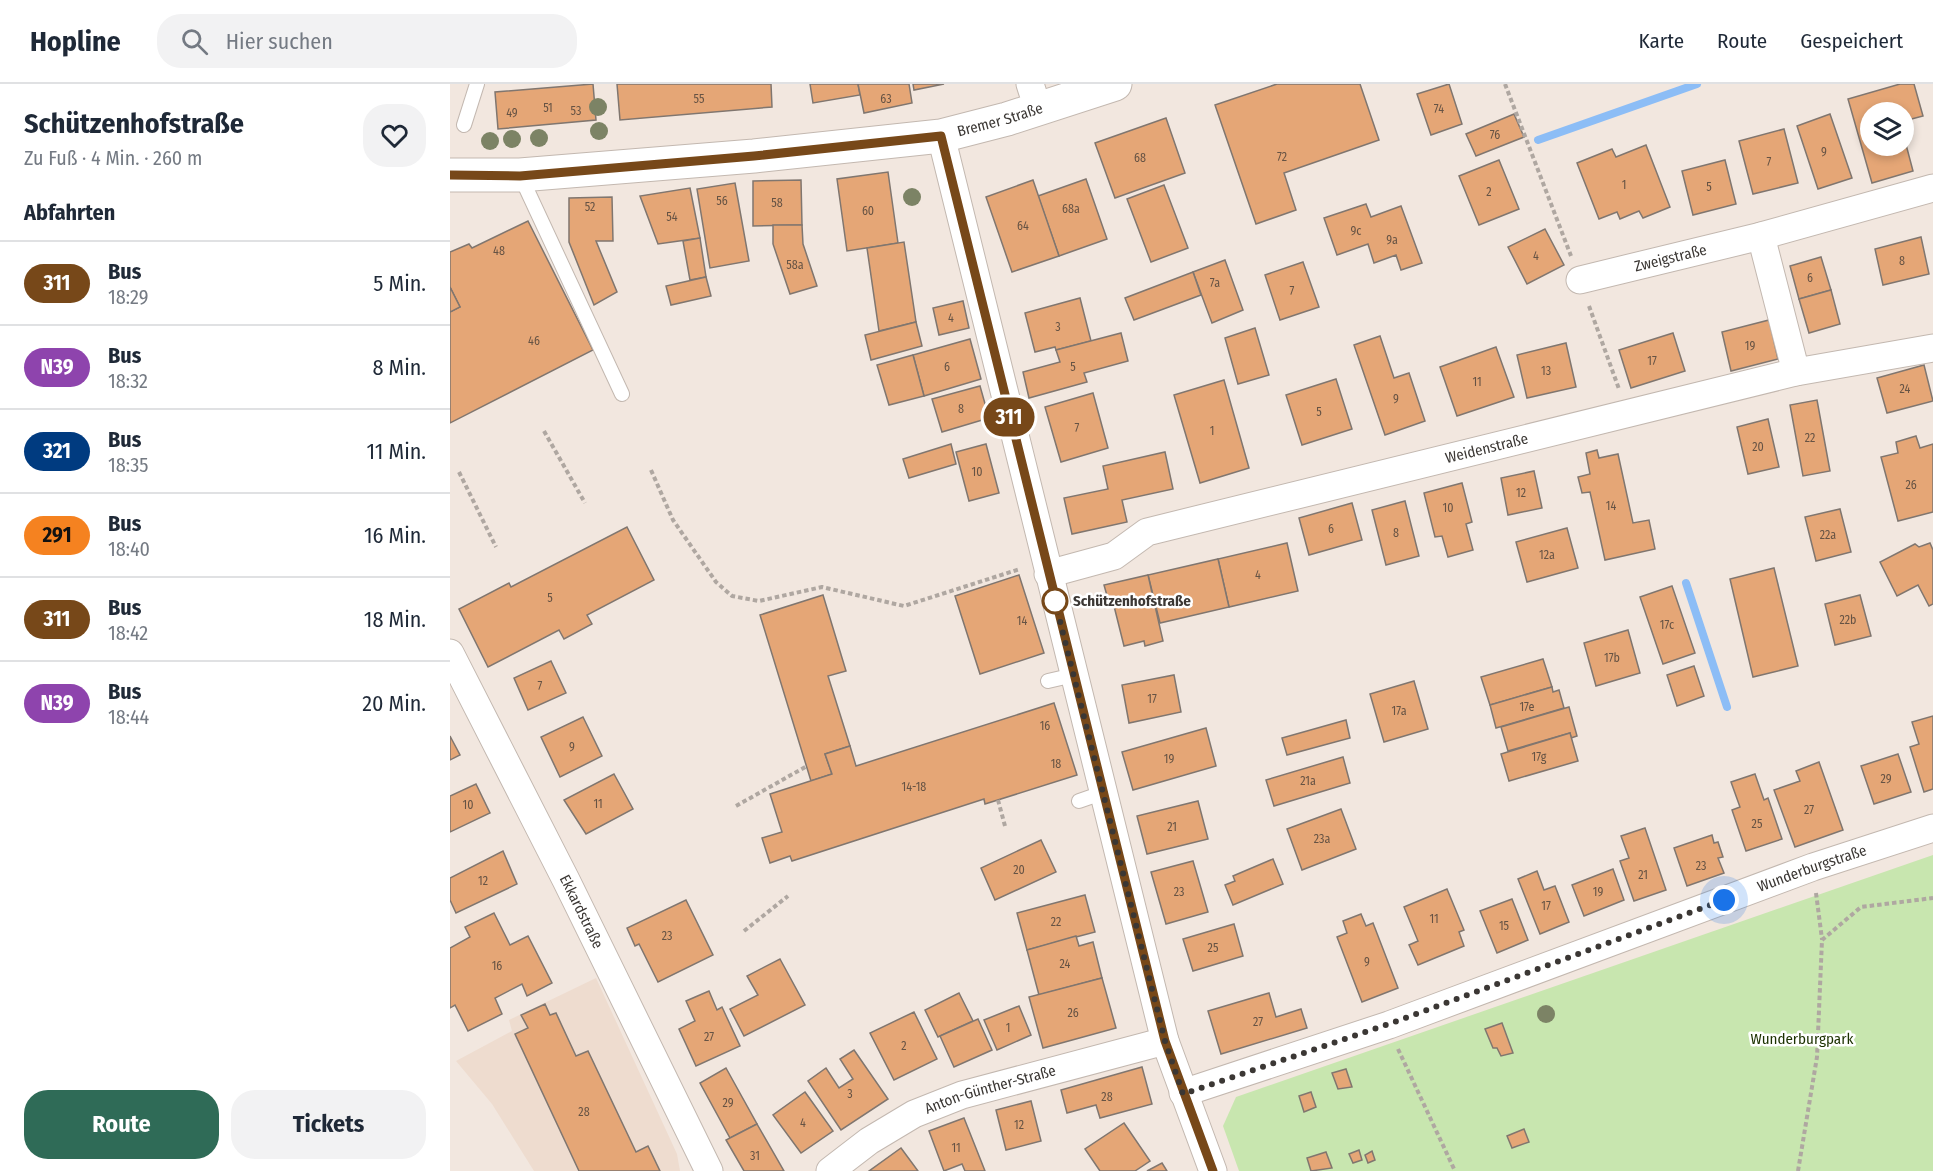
<!DOCTYPE html>
<html lang="de">
<head>
<meta charset="utf-8">
<style>
  :root { --surface:#fff; --page:#f2f2f3; --text:#1f2937; --muted:#747a83; --line:#e0e1e3; --accent:#2f6b57 }
  body { margin:0; font-family:"Fira Sans Condensed",sans-serif; background:var(--page); color:var(--text); height:100vh; display:flex; flex-direction:column; font-size:22px; white-space:nowrap }
  * { box-sizing:border-box; margin:0 }
  p { font-size:20px; color:var(--muted) }
  .icon { flex:none; width:33px; height:33px; fill:none; stroke:currentColor; stroke-width:2; stroke-linecap:round; stroke-linejoin:round }
  .map { position:relative; flex:1; overflow:hidden }
  .side { display:flex; flex-direction:column; background:var(--surface); width:450px }
  .side>* { flex:none }
  .badge { padding:0 12px; border-radius:20px; font-size:21px; line-height:39px }
  .controls { position:absolute; left:1410px; top:18px; display:grid; gap:12px }
  .controls a { display:grid; place-items:center; width:54px; height:54px; border-radius:50%; background:var(--surface); box-shadow:0 3px 9px #0003; font-size:30px }
  .you { position:absolute; width:30px; height:30px; margin:-15px; border:4px solid #fff; border-radius:50%; background:#1a73e8; box-shadow:0 0 0 9px #1a73e833 }
  .map>.badge { position:absolute; translate:-50% -50%; box-shadow:0 0 0 3px #fff }
  h2 { padding:0 24px; font-size:22px; line-height:54px }
  .round { display:grid; place-items:center; flex:none; width:63px; height:63px; border-radius:24px; background:var(--page) }
  .headline { display:flex; align-items:center; justify-content:space-between; height:102px; padding:0 24px }
  h1 { font-size:28px; font-weight:700; line-height:45px }
  .button { display:flex; gap:12px; margin-top:auto; padding:12px 24px }
  .button a { flex:1; height:69px; border-radius:24px; background:var(--accent); color:#fff; font-size:24px; font-weight:700; line-height:69px; text-align:center }
  .button a+a { background:var(--page); color:var(--text) }
  ul { padding:0; list-style:none }
  li { display:flex; align-items:center; gap:18px; height:84px; padding:0 24px; border-top:2px solid var(--line) }
  li div { flex:1 }
  li b { display:block; font-size:22px }
  li em { font-style:normal }
  li .badge { min-width:66px; font-weight:700; text-align:center }
  header { display:flex; align-items:center; gap:36px; box-sizing:border-box; height:84px; padding:0 30px; background:var(--surface); border-bottom:2px solid var(--line) }
  header strong { font-size:28px }
  nav { display:flex; gap:33px; margin-inline-start:auto; font-size:21px }
  .search { width:420px; height:54px; background:var(--page); display:flex; align-items:center; gap:15px; box-sizing:border-box; padding:0 21px; border-radius:24px; color:var(--muted); font-size:22px }
  main { display:flex; flex:1; min-height:0 }
  .map>svg:first-child { display:block }
  .built { fill:#eedccf }
  .green { fill:#c8e6af }
  .lines { fill:none; stroke-linecap:round; stroke-linejoin:round }
  .stream { stroke:#8cbdf6; stroke-width:8 }
  .building { fill:#e5a676; stroke:#80766f; stroke-width:1.5 }
  .service-casing { stroke:#c3b8b0; stroke-width:16 }
  .minor-casing { stroke:#c3b8b0; stroke-width:29 }
  .tertiary-casing { stroke:#c3b8b0; stroke-width:35 }
  .path { stroke:#afa7a1; stroke-width:4; stroke-dasharray:4.5 3; stroke-linecap:butt }
  .service { stroke:#fff; stroke-width:14 }
  .minor { stroke:#fff; stroke-width:27 }
  .tertiary { stroke:#fff; stroke-width:33 }
  .tree { fill:#7c8365 }
  .line-casing { stroke:#fff; stroke-width:14 }
  .line { stroke:#774819; stroke-width:9 }
  .walk { stroke:#3b3734; stroke-width:6; stroke-dasharray:0 10.8 }
  .stop-dot { fill:#fff; stroke:#774819; stroke-width:3 }
  .labels { text-anchor:middle; stroke-width:5; stroke-linejoin:round; paint-order:stroke }
  .number-label { font-size:12px; fill:#665344 }
  .street-label { font-size:15px; fill:#3b3734; stroke:#fff }
  .stop-label { font-size:15px; font-weight:bold; fill:#3b3734; stroke:#fff; text-anchor:start }
  .park-label { font-size:15px; fill:#1c3101; stroke:#fff }
</style>
</head>
<body>
<header>
<strong>Hopline</strong>
<div class="search"><svg class="icon" aria-label="search" viewBox="0 0 24 24"><circle cx="10" cy="10" r="6"/><path d="M15 15l6 6"/></svg>Hier suchen</div>
<nav><a>Karte</a><a>Route</a><a>Gespeichert</a></nav>
</header>
<main>
<section class="side">
<div class="headline"><div><h1>Schützenhofstraße</h1><p>Zu Fuß · 4 Min. · 260 m</p></div><a class="round"><svg class="icon" aria-label="heart" viewBox="0 0 24 24"><path d="M12 20l-8-8c-3-5 5-10 8-4 3-6 11-1 8 4z"/></svg></a></div>
<h2>Abfahrten</h2>
<ul>
<li><span class="badge" style="background:#774819;color:#fff">311</span><div><b>Bus</b><p>18:29</p></div><em>5 Min.</em></li>
<li><span class="badge" style="background:#8e44ad;color:#fff">N39</span><div><b>Bus</b><p>18:32</p></div><em>8 Min.</em></li>
<li><span class="badge" style="background:#003b80;color:#fff">321</span><div><b>Bus</b><p>18:35</p></div><em>11 Min.</em></li>
<li><span class="badge" style="background:#f58220;color:#111">291</span><div><b>Bus</b><p>18:40</p></div><em>16 Min.</em></li>
<li><span class="badge" style="background:#774819;color:#fff">311</span><div><b>Bus</b><p>18:42</p></div><em>18 Min.</em></li>
<li><span class="badge" style="background:#8e44ad;color:#fff">N39</span><div><b>Bus</b><p>18:44</p></div><em>20 Min.</em></li>
</ul>
<div class="button"><a>Route</a><a>Tickets</a></div>
</section>
<div class="map">
<svg width="1483" height="1087" viewBox="0 0 1483 1087">
  <rect width="100%" height="100%" fill="#f2e7df"/>
  <path class="built" d="M146,894L227,1070L230,1087H84L42,1020L6,977L62,947L59,936Z"/>
  <path class="green" d="M1483,771V1087H789L773,1042L786,1013Z"/>
  <g class="lines">
    <g class="stream">
      <path d="M1088,56L1247,0"/>
      <path d="M1236,499L1277,623"/>
    </g>
  </g>
  <g class="building">
    <path d="M143,0L146,36L48,45L45,8Z"/>
    <path d="M167,0H321L322,23L170,36Z"/>
    <path d="M360,0H408L410,11L363,19Z"/>
    <path d="M408,0H459L462,19L414,29Z"/>
    <path d="M463,0H494L464,6Z"/>
    <path d="M827,0H910L929,56L834,89L846,126L806,140L765,21Z"/>
    <path d="M999,0L1012,40L981,51L967,10Z"/>
    <path d="M1450,0H1464L1473,32L1454,37V28H1420V62H1454V53L1463,87L1422,99L1398,15Z"/>
    <path d="M1064,30L1074,53L1026,72L1016,50Z"/>
    <path d="M1380,30L1402,94L1368,105L1347,42Z"/>
    <path d="M716,34L735,89L665,114L645,59Z"/>
    <path d="M1334,45L1348,99L1303,110L1289,57Z"/>
    <path d="M1196,61L1220,123L1193,134L1189,127L1170,135L1167,128L1149,135L1127,79L1162,65L1166,73Z"/>
    <path d="M1049,76L1069,125L1029,141L1009,92Z"/>
    <path d="M1275,76L1286,120L1243,131L1232,87Z"/>
    <path d="M438,88L448,159L397,167L387,95Z"/>
    <path d="M636,95L657,155L609,172L588,112Z"/>
    <path d="M351,96L352,141L303,142V97Z"/>
    <path d="M583,96L609,172L562,188L536,113Z"/>
    <path d="M285,99L299,177L260,184L247,105Z"/>
    <path d="M714,101L738,164L701,178L677,115Z"/>
    <path d="M240,104L250,154L208,160L190,112Z"/>
    <path d="M162,113L163,157H146L167,208L144,221L119,158V114Z"/>
    <path d="M916,120L921,133L951,122L972,179L951,186L946,171L924,179L918,160L887,171L874,134Z"/>
    <path d="M78,137L143,266L0,339V228L10,223L0,203V168L19,160L22,164Z"/>
    <path d="M323,141H352L353,160L367,202L340,210L323,160Z"/>
    <path d="M1095,145L1114,181L1077,200L1058,163Z"/>
    <path d="M1471,153L1479,190L1433,201L1425,165Z"/>
    <path d="M250,154L256,193L240,196L233,157Z"/>
    <path d="M454,158L466,238L429,247L417,164Z"/>
    <path d="M1371,173L1381,206L1349,215L1340,182Z"/>
    <path d="M775,176L793,226L762,239L743,188Z"/>
    <path d="M853,178L869,223L830,236L815,191Z"/>
    <path d="M743,188L751,211L684,236L675,214Z"/>
    <path d="M256,193L261,212L221,221L216,202Z"/>
    <path d="M0,203L10,223L0,228Z"/>
    <path d="M1381,206L1390,240L1359,249L1349,215Z"/>
    <path d="M630,214L641,257L606,266L605,263L585,268L575,229Z"/>
    <path d="M513,217L519,244L489,251L483,224Z"/>
    <path d="M1319,236L1328,275L1281,287L1272,248Z"/>
    <path d="M466,238L472,262L421,276L415,251Z"/>
    <path d="M805,244L819,291L788,300L775,254Z"/>
    <path d="M671,249L678,277L634,289L637,298L579,314L573,288L610,278L606,266Z"/>
    <path d="M1223,249L1235,287L1181,304L1169,266Z"/>
    <path d="M930,252L944,294L959,289L975,337L935,351L904,261Z"/>
    <path d="M520,255L531,295L474,312L463,271Z"/>
    <path d="M1116,259L1126,303L1077,314L1067,271Z"/>
    <path d="M1046,263L1064,313L1007,332L990,283Z"/>
    <path d="M463,271L474,312L439,321L427,281Z"/>
    <path d="M1474,281L1483,317L1437,329L1427,294Z"/>
    <path d="M886,295L902,345L852,361L836,311Z"/>
    <path d="M774,296L799,384L750,399L724,311Z"/>
    <path d="M530,302L539,334L492,348L482,315Z"/>
    <path d="M643,309L658,364L611,378L595,323Z"/>
    <path d="M1367,316L1380,387L1353,392L1340,321Z"/>
    <path d="M1318,335L1329,383L1298,390L1287,343Z"/>
    <path d="M1466,352L1470,364L1483,360V428L1448,437L1431,373L1448,369L1446,358Z"/>
    <path d="M501,360L506,380L459,394L453,375Z"/>
    <path d="M536,360L549,409L519,417L506,368Z"/>
    <path d="M1147,366L1149,374L1168,370L1183,439L1199,436L1205,465L1155,476L1140,408L1132,409L1128,393L1140,390L1136,369Z"/>
    <path d="M715,368L723,405L672,416L677,438L622,450L614,414L658,405L653,382Z"/>
    <path d="M1084,387L1092,424L1058,431L1051,394Z"/>
    <path d="M1012,399L1022,438L1016,440L1023,466L998,473L992,452L985,453L974,409Z"/>
    <path d="M955,417L969,472L936,481L922,426Z"/>
    <path d="M902,419L912,456L859,471L849,434Z"/>
    <path d="M1390,425L1401,468L1366,477L1355,433Z"/>
    <path d="M177,443L204,496L137,531L142,540L114,555L109,546L38,583L9,525L59,499L61,503Z"/>
    <path d="M1117,444L1128,484L1077,498L1066,458Z"/>
    <path d="M837,459L848,507L779,523L768,475Z"/>
    <path d="M1480,459L1483,466V520L1479,522L1468,501L1447,512L1430,478L1465,460L1469,463Z"/>
    <path d="M768,475L779,523L710,539L698,491Z"/>
    <path d="M1324,484L1348,582L1303,593L1280,495Z"/>
    <path d="M569,491L594,569L530,590L505,512Z"/>
    <path d="M698,491L713,557L695,562L694,557L674,562L662,514L658,515L654,501Z"/>
    <path d="M1222,502L1245,569L1213,580L1190,513Z"/>
    <path d="M373,511L396,587L378,592L400,662L375,670L382,690L361,697L310,531Z"/>
    <path d="M1410,511L1421,552L1385,561L1375,520Z"/>
    <path d="M1178,546L1190,589L1146,602L1134,559Z"/>
    <path d="M1093,575L1102,603L1040,621L1031,593Z"/>
    <path d="M101,577L116,609L78,626L64,594Z"/>
    <path d="M1244,582L1254,612L1227,622L1217,591Z"/>
    <path d="M724,591L731,628L679,639L672,601Z"/>
    <path d="M964,597L978,645L934,658L920,610Z"/>
    <path d="M1102,603L1103,608L1109,606L1114,624L1046,644L1040,621Z"/>
    <path d="M604,619L627,691L535,720L534,715L342,777L340,772L320,779L312,754L332,748L320,710L382,690L375,670L400,662L406,682Z"/>
    <path d="M1119,623L1127,652L1121,654L1120,649L1058,667L1051,643Z"/>
    <path d="M1483,632V705L1474,708L1460,663L1469,660L1462,638Z"/>
    <path d="M133,633L152,672L110,693L91,653Z"/>
    <path d="M896,636L900,654L837,671L832,654Z"/>
    <path d="M756,644L766,682L683,706L672,668Z"/>
    <path d="M1120,649L1128,677L1059,697L1051,670Z"/>
    <path d="M0,652L10,671L0,676Z"/>
    <path d="M1448,670L1461,708L1424,720L1411,682Z"/>
    <path d="M893,673L900,699L824,722L816,696Z"/>
    <path d="M1369,678L1393,746L1345,763L1324,706L1350,697L1346,687Z"/>
    <path d="M164,690L183,725L136,750L114,716Z"/>
    <path d="M1305,690L1314,716L1318,714L1332,755L1296,767L1282,726L1290,723L1281,698Z"/>
    <path d="M26,700L40,729L0,748V712Z"/>
    <path d="M748,717L758,755L697,770L687,732Z"/>
    <path d="M891,725L906,765L852,786L837,745Z"/>
    <path d="M1195,744L1216,806L1184,817L1170,777L1179,774L1171,752Z"/>
    <path d="M1262,751L1264,759L1268,758L1273,773L1268,774L1274,789L1237,802L1224,764Z"/>
    <path d="M591,756L606,788L545,816L531,784Z"/>
    <path d="M53,767L67,800L6,829L0,816V794Z"/>
    <path d="M823,775L833,800L783,821L775,801L785,797L783,792Z"/>
    <path d="M743,777L758,828L716,840L701,788Z"/>
    <path d="M1163,785L1174,816L1134,832L1122,801Z"/>
    <path d="M1087,787L1094,806L1105,802L1119,838L1090,850L1068,795Z"/>
    <path d="M997,805L1014,846L1009,848L1014,862L968,881L959,861L968,857L954,823Z"/>
    <path d="M635,811L645,848L577,866L567,829Z"/>
    <path d="M1062,815L1078,856L1047,869L1030,827Z"/>
    <path d="M236,816L263,871L208,898L189,860L185,862L177,844Z"/>
    <path d="M44,829L60,861L78,852L102,899L77,912L72,900L45,914L52,930L18,947L5,921L0,924V864L20,853L15,843Z"/>
    <path d="M911,830L916,842L923,839L948,904L912,918L887,853L897,849L893,837Z"/>
    <path d="M784,840L793,872L743,887L733,855Z"/>
    <path d="M626,852L629,862L643,858L652,894L589,911L577,866Z"/>
    <path d="M330,875L355,921L294,952L280,925L308,911L297,892Z"/>
    <path d="M652,894L666,944L593,964L579,913Z"/>
    <path d="M259,907L267,926L272,923L290,962L246,982L229,945L245,937L236,917Z"/>
    <path d="M509,909L523,937L488,953L475,926Z"/>
    <path d="M819,909L826,933L851,925L857,944L771,970L758,927Z"/>
    <path d="M95,920L100,931L106,929L126,972L138,967L186,1068L198,1062L210,1087H129L65,950L78,944L71,931Z"/>
    <path d="M569,922L581,951L547,966L534,936Z"/>
    <path d="M464,928L487,975L444,996L420,949Z"/>
    <path d="M528,935L542,966L504,983L490,952Z"/>
    <path d="M1052,939L1063,969L1051,972L1047,964H1043L1035,945Z"/>
    <path d="M404,966L438,1015L391,1046L358,997L376,984L389,1004L403,995L390,975Z"/>
    <path d="M692,983L702,1020L650,1034L646,1021L617,1029L611,1006Z"/>
    <path d="M276,984L307,1040L280,1054L250,999Z"/>
    <path d="M896,985L902,1003L888,1005L882,989Z"/>
    <path d="M355,1008L383,1047L351,1069L323,1031Z"/>
    <path d="M861,1008L866,1023L854,1028L849,1012Z"/>
    <path d="M581,1017L591,1057L556,1066L546,1026Z"/>
    <path d="M514,1034L535,1087H515L512,1080L494,1087L479,1047Z"/>
    <path d="M674,1039L700,1077L685,1087H650L635,1065Z"/>
    <path d="M307,1040L334,1087H294L276,1056Z"/>
    <path d="M1074,1045L1079,1058L1062,1064L1057,1052Z"/>
    <path d="M451,1064L468,1087H419Z"/>
    <path d="M909,1066L912,1076L903,1079L899,1070Z"/>
    <path d="M922,1067L925,1076L918,1079L915,1071Z"/>
    <path d="M876,1068L882,1084L861,1087L857,1074Z"/>
    <path d="M712,1079L717,1087H697Z"/>
  </g>
  <g class="lines">
    <defs>
      <g id="service">
        <path d="M14,41L27,0"/>
        <path d="M70,91L172,310"/>
        <path d="M598,597L624,591"/>
        <path d="M629,717L652,709"/>
      </g>
      <g id="minor">
        <path d="M580,0L588,25"/>
        <path d="M491,52L715,957L763,1087"/>
        <path d="M1311,152L1346,288"/>
        <path id="s1" d="M1130,196L1311,152L1483,104"/>
        <path id="s2" d="M598,490L664,472L697,448L1346,288L1483,264"/>
        <path id="s3" d="M0,569L116,796L259,1087"/>
        <path id="s4" d="M733,1009L939,941L1363,783L1483,744"/>
        <path id="s5" d="M380,1087L419,1057L464,1030L512,1011L715,957"/>
      </g>
      <g id="tertiary">
        <path id="s6" d="M0,91H70L304,72L491,52L557,35L665,0"/>
      </g>
    </defs>
    <use href="#service" class="service-casing"/>
    <use href="#minor" class="minor-casing"/>
    <use href="#tertiary" class="tertiary-casing"/>
    <g class="path">
      <path d="M1055,0L1121,172"/>
      <path d="M1139,222L1169,305"/>
      <path d="M94,347L135,419"/>
      <path d="M201,386L223,436L266,498L282,512L309,517L372,503L454,522L570,485"/>
      <path d="M9,388L46,463"/>
      <path d="M548,716L555,742"/>
      <path d="M286,722L357,682"/>
      <path d="M1366,809L1372,855"/>
      <path d="M294,847L338,812"/>
      <path d="M948,965L1005,1087"/>
      <path d="M1348,1087L1367,973L1372,856L1411,823L1483,814"/>
    </g>
    <use href="#service" class="service"/>
    <use href="#minor" class="minor"/>
    <use href="#tertiary" class="tertiary"/>
  </g>
  <g class="tree">
    <circle cx="148" cy="23" r="9"/>
    <circle cx="149" cy="47" r="9"/>
    <circle cx="89" cy="54" r="9"/>
    <circle cx="62" cy="55" r="9"/>
    <circle cx="40" cy="57" r="9"/>
    <circle cx="462" cy="113" r="9"/>
    <circle cx="1096" cy="930" r="9"/>
  </g>
  <g class="lines">
    <defs>
      <path id="line" d="M0,91L70,92L304,72L491,52L715,957L763,1087"/>
    </defs>
    <use href="#line" class="line-casing"/>
    <use href="#line" class="line"/>
    <path class="walk" d="M605,517L715,957L733,1010L939,940L1274,816"/>
  </g>
  <circle class="stop-dot" cx="605" cy="517" r="12"/>
  <g class="labels">
    <g class="number-label">
      <text x="249" y="19">55</text>
      <text x="436" y="19">63</text>
      <text x="98" y="28">51</text>
      <text x="989" y="29">74</text>
      <text x="126" y="31">53</text>
      <text x="62" y="33">49</text>
      <text x="1045" y="55">76</text>
      <text x="1374" y="72">9</text>
      <text x="832" y="77">72</text>
      <text x="690" y="78">68</text>
      <text x="1319" y="82">7</text>
      <text x="1174" y="105">1</text>
      <text x="1259" y="107">5</text>
      <text x="1039" y="112">2</text>
      <text x="272" y="121">56</text>
      <text x="327" y="123">58</text>
      <text x="140" y="127">52</text>
      <text x="621" y="129">68a</text>
      <text x="418" y="131">60</text>
      <text x="222" y="137">54</text>
      <text x="573" y="146">64</text>
      <text x="906" y="151">9c</text>
      <text x="942" y="160">9a</text>
      <text x="49" y="171">48</text>
      <text x="1086" y="176">4</text>
      <text x="1452" y="181">8</text>
      <text x="345" y="185">58a</text>
      <text x="1360" y="198">6</text>
      <text x="765" y="203">7a</text>
      <text x="842" y="211">7</text>
      <text x="501" y="238">4</text>
      <text x="608" y="247">3</text>
      <text x="84" y="261">46</text>
      <text x="1300" y="266">19</text>
      <text x="1202" y="281">17</text>
      <text x="497" y="287">6</text>
      <text x="623" y="287">5</text>
      <text x="1096" y="291">13</text>
      <text x="1027" y="302">11</text>
      <text x="1455" y="309">24</text>
      <text x="946" y="319">9</text>
      <text x="511" y="329">8</text>
      <text x="869" y="332">5</text>
      <text x="627" y="348">7</text>
      <text x="762" y="351">1</text>
      <text x="1360" y="358">22</text>
      <text x="1308" y="367">20</text>
      <text x="527" y="392">10</text>
      <text x="1461" y="405">26</text>
      <text x="1071" y="413">12</text>
      <text x="1161" y="426">14</text>
      <text x="998" y="428">10</text>
      <text x="881" y="449">6</text>
      <text x="946" y="453">8</text>
      <text x="1378" y="455">22a</text>
      <text x="1097" y="475">12a</text>
      <text x="808" y="495">4</text>
      <text x="100" y="518">5</text>
      <text x="1398" y="540">22b</text>
      <text x="572" y="541">14</text>
      <text x="1217" y="545">17c</text>
      <text x="1162" y="578">17b</text>
      <text x="90" y="606">7</text>
      <text x="702" y="619">17</text>
      <text x="1077" y="627">17e</text>
      <text x="949" y="631">17a</text>
      <text x="595" y="646">16</text>
      <text x="122" y="667">9</text>
      <text x="1089" y="677">17g</text>
      <text x="719" y="679">19</text>
      <text x="606" y="684">18</text>
      <text x="1436" y="699">29</text>
      <text x="858" y="701">21a</text>
      <text x="464" y="707">14-18</text>
      <text x="148" y="724">11</text>
      <text x="18" y="725">10</text>
      <text x="1359" y="730">27</text>
      <text x="1307" y="744">25</text>
      <text x="722" y="747">21</text>
      <text x="872" y="759">23a</text>
      <text x="1251" y="786">23</text>
      <text x="569" y="790">20</text>
      <text x="1193" y="795">21</text>
      <text x="33" y="801">12</text>
      <text x="729" y="812">23</text>
      <text x="1148" y="812">19</text>
      <text x="1096" y="826">17</text>
      <text x="984" y="839">11</text>
      <text x="606" y="842">22</text>
      <text x="1054" y="846">15</text>
      <text x="217" y="856">23</text>
      <text x="763" y="868">25</text>
      <text x="917" y="882">9</text>
      <text x="615" y="884">24</text>
      <text x="47" y="886">16</text>
      <text x="623" y="933">26</text>
      <text x="808" y="942">27</text>
      <text x="558" y="948">1</text>
      <text x="259" y="957">27</text>
      <text x="454" y="966">2</text>
      <text x="400" y="1014">3</text>
      <text x="657" y="1017">28</text>
      <text x="278" y="1023">29</text>
      <text x="134" y="1032">28</text>
      <text x="353" y="1043">4</text>
      <text x="569" y="1045">12</text>
      <text x="506" y="1068">11</text>
      <text x="305" y="1076">31</text>
    </g>
    <g class="street-label">
      <text dy="5" stroke="none"><textPath href="#s6" startOffset="554">Bremer Straße</textPath></text>
      <text dy="5" stroke="none"><textPath href="#s1" startOffset="93">Zweigstraße</textPath></text>
      <text dy="5" stroke="none"><textPath href="#s2" startOffset="459">Weidenstraße</textPath></text>
      <text dy="5" stroke="none"><textPath href="#s4" startOffset="668">Wunderburgstraße</textPath></text>
      <text dy="5" stroke="none"><textPath href="#s3" startOffset="290">Ekkardstraße</textPath></text>
      <text dy="5" stroke="none"><textPath href="#s5" startOffset="182">Anton-Günther-Straße</textPath></text>
    </g>
    <g class="stop-label">
      <text x="623" y="522">Schützenhofstraße</text>
    </g>
    <g class="park-label">
      <text x="1352" y="960">Wunderburgpark</text>
    </g>
  </g>
</svg>
<div class="controls">
<a><svg class="icon" aria-label="layers" viewBox="0 0 24 24"><path d="M12 4l9 5-9 5-9-5zM3 14l9 5 9-5"/></svg></a>
</div>
<div class="you" style="left:1274px;top:816px"></div>
<b class="badge" style="left:559px;top:333px;background:#774819;color:#fff">311</b>
</div>
</main>
</body>
</html>
